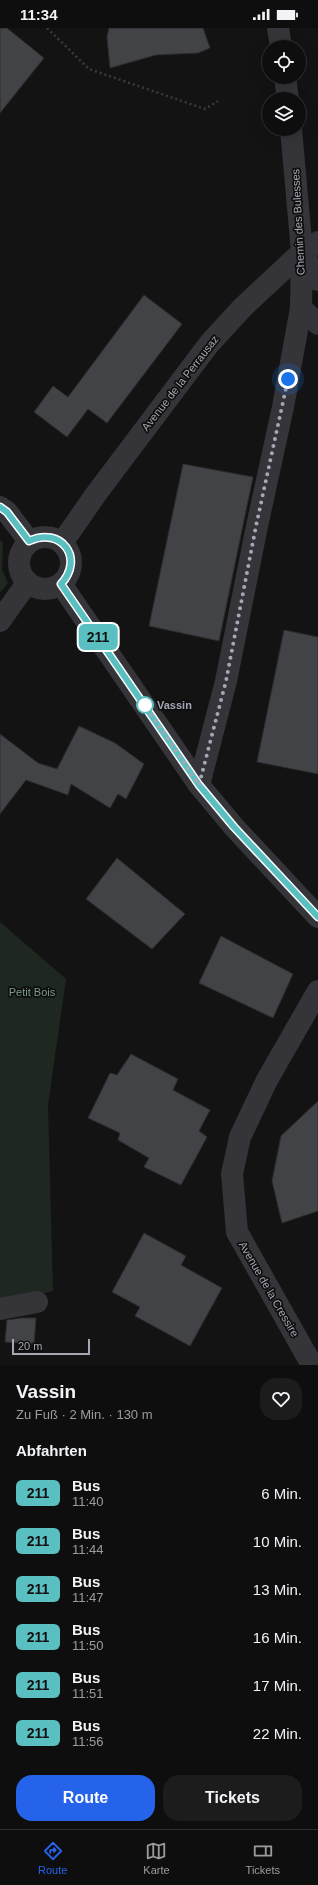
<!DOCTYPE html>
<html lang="de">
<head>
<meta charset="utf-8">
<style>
  :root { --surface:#0e0e0f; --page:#1c1c1d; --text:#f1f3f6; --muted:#9b9c9e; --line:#2e2e2f; --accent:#2563eb }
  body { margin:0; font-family:Helvetica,sans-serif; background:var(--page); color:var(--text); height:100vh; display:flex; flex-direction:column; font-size:15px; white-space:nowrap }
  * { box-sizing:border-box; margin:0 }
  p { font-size:13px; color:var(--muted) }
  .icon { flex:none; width:22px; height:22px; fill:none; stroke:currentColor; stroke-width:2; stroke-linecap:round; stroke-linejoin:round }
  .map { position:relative; height:1337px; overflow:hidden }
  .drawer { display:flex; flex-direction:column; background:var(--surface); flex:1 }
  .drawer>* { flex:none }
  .badge { padding:0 8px; border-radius:6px; font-size:14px; line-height:26px }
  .controls { position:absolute; left:262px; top:12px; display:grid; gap:8px }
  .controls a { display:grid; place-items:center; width:44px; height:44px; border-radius:50%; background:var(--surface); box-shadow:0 4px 16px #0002,0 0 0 1px var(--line); font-size:20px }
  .scale { position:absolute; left:12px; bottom:10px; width:78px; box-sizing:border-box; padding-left:4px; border:2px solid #a5a8b4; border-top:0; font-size:11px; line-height:14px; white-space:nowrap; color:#a5a8b4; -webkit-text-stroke:3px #0e0e0f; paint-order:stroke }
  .you { position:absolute; width:20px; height:20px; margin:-10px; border:3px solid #fff; border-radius:50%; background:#1a73e8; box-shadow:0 0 0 6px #1a73e833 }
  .map>.badge { position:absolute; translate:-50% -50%; box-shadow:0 0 0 2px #fff }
  h2 { padding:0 16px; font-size:15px; line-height:36px }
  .round { display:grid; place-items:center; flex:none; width:42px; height:42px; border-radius:16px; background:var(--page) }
  .headline { display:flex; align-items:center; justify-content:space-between; height:68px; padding:0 16px }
  h1 { font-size:19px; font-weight:700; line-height:30px }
  .action { display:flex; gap:8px; margin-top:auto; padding:8px 16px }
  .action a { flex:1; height:46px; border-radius:16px; background:var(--accent); color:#fff; font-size:16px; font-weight:700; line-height:46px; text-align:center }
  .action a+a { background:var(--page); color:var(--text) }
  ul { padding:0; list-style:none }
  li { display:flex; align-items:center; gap:12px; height:48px; padding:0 16px }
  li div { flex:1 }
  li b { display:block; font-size:15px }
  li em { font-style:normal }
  li .badge { min-width:44px; font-weight:700; text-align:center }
  .status { display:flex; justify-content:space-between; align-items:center; height:28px; padding:0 20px; background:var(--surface); direction:ltr }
  .status svg { height:11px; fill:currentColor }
  .tabs { display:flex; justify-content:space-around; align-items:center; height:56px; border-top:1px solid var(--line); background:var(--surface); font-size:11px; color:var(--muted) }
  .tabs a { display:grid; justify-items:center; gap:2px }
  .tabs .active { color:var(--accent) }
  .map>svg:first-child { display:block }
  .green { fill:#1f2721 }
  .building { fill:#424347; stroke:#2d2d30 }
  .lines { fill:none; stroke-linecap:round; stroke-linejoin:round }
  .path { stroke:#3a3b40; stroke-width:2.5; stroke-dasharray:2 3; stroke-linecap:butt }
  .minor { stroke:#343439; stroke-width:22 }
  .line-casing { stroke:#fff; stroke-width:9 }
  .line { stroke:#5abfc0; stroke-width:6 }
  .walk { stroke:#a5a8b4; stroke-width:4; stroke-dasharray:0 7.2 }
  .stop-dot { fill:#fff; stroke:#5abfc0; stroke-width:2 }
  .labels { text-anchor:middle; stroke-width:3.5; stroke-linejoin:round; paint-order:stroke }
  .street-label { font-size:11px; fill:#a5a8b4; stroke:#0e0e0f }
  .stop-label { font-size:11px; font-weight:bold; fill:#a5a8b4; stroke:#0e0e0f; text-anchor:start }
  .park-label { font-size:11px; fill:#7d9e84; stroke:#0e0e0f }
</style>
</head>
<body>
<div class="status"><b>11:34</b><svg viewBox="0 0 49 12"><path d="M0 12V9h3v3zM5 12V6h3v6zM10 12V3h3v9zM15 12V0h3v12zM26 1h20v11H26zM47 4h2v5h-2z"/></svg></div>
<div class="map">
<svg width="318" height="1337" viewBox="0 0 318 1337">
  <rect width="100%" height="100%" fill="#131314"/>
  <g class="green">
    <path d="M0,512L3,514L2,542L8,555L0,565Z"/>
    <path d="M0,894L66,951L48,1077L53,1263L0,1276Z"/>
  </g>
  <g class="building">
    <path d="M0,0H7L44,30L0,85Z"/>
    <path d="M109,0H203L210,20L198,25L156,27L110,40L107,9Z"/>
    <path d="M144,267L182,296L107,395L88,381L67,409L34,384L53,358L68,369Z"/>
    <path d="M183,436L253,449L219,613L149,598Z"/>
    <path d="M284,602L318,609V746L257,734Z"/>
    <path d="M79,698L115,715L144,736L126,771L118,766L110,780L71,756L68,767L26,752L0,786V706L38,735L57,741Z"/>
    <path d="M117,830L185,886L152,921L86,871Z"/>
    <path d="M221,908L293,946L273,990L199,955Z"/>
    <path d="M131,1026L178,1051L173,1062L210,1082L199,1103L207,1109L181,1157L144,1139L149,1130L118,1112L120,1105L88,1090L110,1045L117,1047Z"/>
    <path d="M318,1073V1183L282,1195L272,1153L281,1108Z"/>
    <path d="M144,1205L186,1228L181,1237L222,1260L190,1318L135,1288L140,1279L112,1264Z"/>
    <path d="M22,1290H36L34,1316L5,1314L7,1292Z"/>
  </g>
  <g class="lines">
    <path class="path" d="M47,0L89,41L205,81L218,73"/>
    <g class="minor">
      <path d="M278,0L281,19"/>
      <path d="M285,49L288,71"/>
      <path d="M302,224L318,252"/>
      <path d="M301,280L318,296"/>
      <path d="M0,479L7,484L29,513"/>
      <circle cx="45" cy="535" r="26"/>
      <path d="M62,515L96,466L209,316L243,279L302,224L318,214"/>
      <path d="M61,556L199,757L234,799L318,889"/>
      <path d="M0,593L27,555"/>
      <path d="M199,757L226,653L257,498L283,379L301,280L302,224L291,101"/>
      <path d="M0,1281L37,1274"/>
      <path d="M312,1337L237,1204L232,1146L240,1109L267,1052L318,963"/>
    </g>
  </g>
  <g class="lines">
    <defs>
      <path id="line" d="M0,479L7,484L29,513C61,498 85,530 61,556L199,757L234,799L318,889"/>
    </defs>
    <use href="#line" class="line-casing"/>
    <use href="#line" class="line"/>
    <path class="walk" d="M145,677L144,676L199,757L226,653L256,498L288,351"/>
  </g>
  <circle class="stop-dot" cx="145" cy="677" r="8"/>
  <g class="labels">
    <g class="street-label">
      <text transform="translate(298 194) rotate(-93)" y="4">Chemin des Bulesses</text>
      <text transform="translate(180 355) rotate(-52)" y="4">Avenue de la Perrausaz</text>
      <text transform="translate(269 1261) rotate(60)" y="4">Avenue de la Cressire</text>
    </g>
    <g class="stop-label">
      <text x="157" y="681">Vassin</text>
    </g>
    <g class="park-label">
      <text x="32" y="968">Petit Bois</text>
    </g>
  </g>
</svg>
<div class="controls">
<a><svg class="icon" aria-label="locate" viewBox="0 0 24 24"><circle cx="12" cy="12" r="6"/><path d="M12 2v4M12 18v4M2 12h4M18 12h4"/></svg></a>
<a><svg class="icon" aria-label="layers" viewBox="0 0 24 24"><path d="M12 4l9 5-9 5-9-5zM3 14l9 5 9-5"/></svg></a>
</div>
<div class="scale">20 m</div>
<div class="you" style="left:288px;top:351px"></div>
<b class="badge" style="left:98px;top:609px;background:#5abfc0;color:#111">211</b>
</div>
<section class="drawer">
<div class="headline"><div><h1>Vassin</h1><p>Zu Fuß · 2 Min. · 130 m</p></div><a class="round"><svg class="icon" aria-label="heart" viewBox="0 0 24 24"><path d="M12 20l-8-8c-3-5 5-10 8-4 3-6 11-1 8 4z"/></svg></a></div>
<h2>Abfahrten</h2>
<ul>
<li><span class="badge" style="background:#5abfc0;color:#111">211</span><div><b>Bus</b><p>11:40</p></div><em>6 Min.</em></li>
<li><span class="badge" style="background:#5abfc0;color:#111">211</span><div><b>Bus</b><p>11:44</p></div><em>10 Min.</em></li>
<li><span class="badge" style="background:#5abfc0;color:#111">211</span><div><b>Bus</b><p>11:47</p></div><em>13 Min.</em></li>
<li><span class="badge" style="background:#5abfc0;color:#111">211</span><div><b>Bus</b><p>11:50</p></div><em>16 Min.</em></li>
<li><span class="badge" style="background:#5abfc0;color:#111">211</span><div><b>Bus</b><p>11:51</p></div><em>17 Min.</em></li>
<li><span class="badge" style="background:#5abfc0;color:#111">211</span><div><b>Bus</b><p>11:56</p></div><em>22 Min.</em></li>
</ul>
<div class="action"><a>Route</a><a>Tickets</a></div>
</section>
<nav class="tabs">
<a class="active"><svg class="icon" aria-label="directions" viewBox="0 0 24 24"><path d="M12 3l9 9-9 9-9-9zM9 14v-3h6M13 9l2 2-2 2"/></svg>Route</a>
<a><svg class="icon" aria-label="map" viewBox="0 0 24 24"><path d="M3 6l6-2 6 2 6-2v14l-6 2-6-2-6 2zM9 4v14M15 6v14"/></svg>Karte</a>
<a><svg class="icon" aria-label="tickets" viewBox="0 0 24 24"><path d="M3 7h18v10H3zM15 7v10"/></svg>Tickets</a>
</nav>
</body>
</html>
